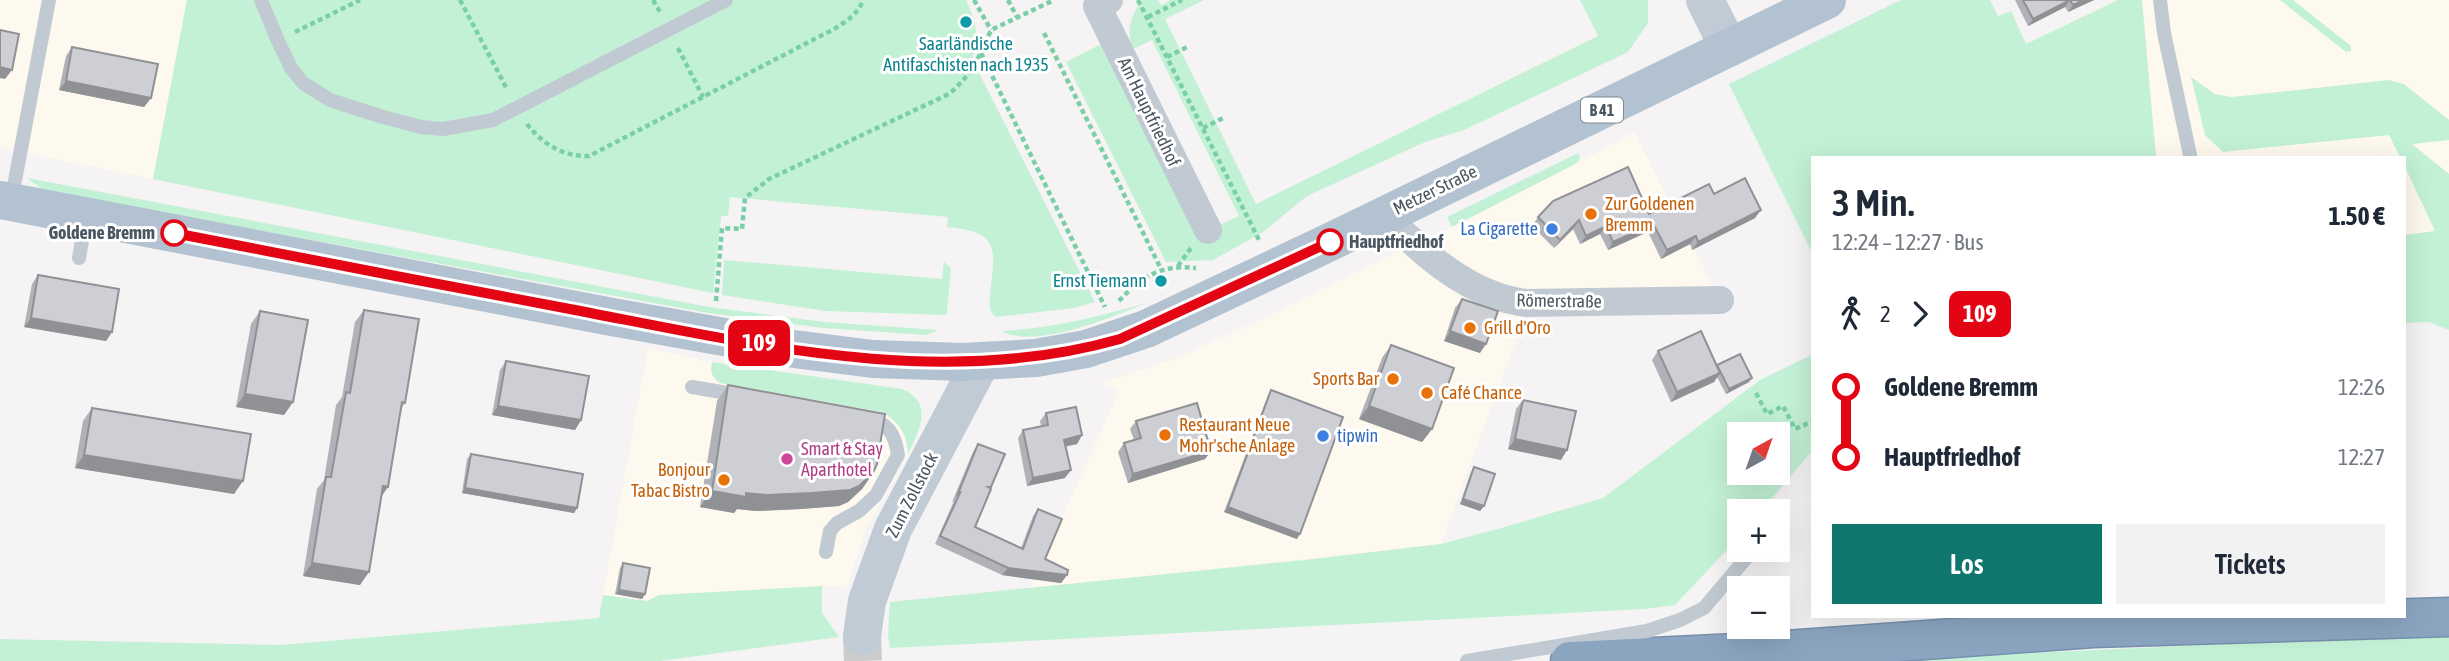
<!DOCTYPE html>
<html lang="de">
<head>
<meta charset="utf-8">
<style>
  :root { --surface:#fff; --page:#f2f2f3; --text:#1f2937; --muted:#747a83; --accent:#0f766e }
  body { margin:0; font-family:"Asap Condensed",sans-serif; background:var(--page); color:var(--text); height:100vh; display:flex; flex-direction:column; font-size:26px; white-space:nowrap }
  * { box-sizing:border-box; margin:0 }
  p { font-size:23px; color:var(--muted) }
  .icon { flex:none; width:38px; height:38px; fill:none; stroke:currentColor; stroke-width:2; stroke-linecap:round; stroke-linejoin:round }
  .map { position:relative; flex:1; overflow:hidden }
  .side { position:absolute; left:1811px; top:156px; width:595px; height:462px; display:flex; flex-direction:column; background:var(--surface); border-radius:0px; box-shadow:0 7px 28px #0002 }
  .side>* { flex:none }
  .badge { padding:0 14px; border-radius:10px; font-size:24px; line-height:46px }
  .needle { width:46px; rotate:40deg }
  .buttons { position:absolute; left:1727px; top:422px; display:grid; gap:14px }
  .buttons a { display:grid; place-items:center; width:63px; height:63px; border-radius:0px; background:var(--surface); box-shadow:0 7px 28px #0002; font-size:35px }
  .map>.badge { position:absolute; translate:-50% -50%; box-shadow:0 0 0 4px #fff }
  .legs { display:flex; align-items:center; gap:10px; height:77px; padding:0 21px; font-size:23px }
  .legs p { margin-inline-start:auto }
  .overview { display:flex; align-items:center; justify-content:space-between; height:119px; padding:0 21px }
  h1 { font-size:38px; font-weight:600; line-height:52px }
  .primary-button { display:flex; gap:14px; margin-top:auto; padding:14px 21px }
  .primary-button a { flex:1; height:80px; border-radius:0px; background:var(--accent); color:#fff; font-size:28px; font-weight:600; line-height:80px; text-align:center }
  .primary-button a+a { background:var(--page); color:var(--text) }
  ul { padding:0 21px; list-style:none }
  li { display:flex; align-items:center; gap:24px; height:70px; font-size:26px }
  li i { display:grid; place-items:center; width:10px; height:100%; margin:0 9px; background:currentColor }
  li i::after { content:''; width:18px; height:18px; margin:-9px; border:5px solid; border-radius:50%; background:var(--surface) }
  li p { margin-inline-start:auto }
  li:first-child i { background:linear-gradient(#0000 50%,currentColor 0) }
  li:last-child i { background:linear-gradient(currentColor 50%,#0000 0) }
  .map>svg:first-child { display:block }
  .commercial { fill:#fdf9ef }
  .green { fill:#c3f1d5; fill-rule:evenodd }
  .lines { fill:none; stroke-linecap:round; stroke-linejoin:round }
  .secondary-tunnel { stroke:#caccce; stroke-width:38; stroke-dasharray:38 19; stroke-linecap:butt }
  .highway-casing { stroke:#7690ad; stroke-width:41 }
  .path { stroke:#7ad0a6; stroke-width:4.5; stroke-dasharray:5 3.5; stroke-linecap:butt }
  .lane { stroke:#c1cad2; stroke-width:14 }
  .street { stroke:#c1cad2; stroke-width:28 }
  .secondary { stroke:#c1cbd6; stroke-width:38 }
  .primary { stroke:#b3c2d1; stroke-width:38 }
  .highway { stroke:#8ba5c1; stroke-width:38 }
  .wall { fill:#b0b2b7 }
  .shaded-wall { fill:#909195 }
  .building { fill:#cdcfd5; stroke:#909195; stroke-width:2 }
  .line-1-casing { stroke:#fff; stroke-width:16 }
  .line-1 { stroke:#e30513; stroke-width:10 }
  .culture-dot { fill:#0f9aa8; stroke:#fff; stroke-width:2.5 }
  .food-dot { fill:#e8710a; stroke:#fff; stroke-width:2.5 }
  .shop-dot { fill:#3f7fe0; stroke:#fff; stroke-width:2.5 }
  .stop-1-dot { fill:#fff; stroke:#e30513; stroke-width:3.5 }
  .hotel-dot { fill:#d1479c; stroke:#fff; stroke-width:2.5 }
  .labels { text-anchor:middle; stroke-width:6; stroke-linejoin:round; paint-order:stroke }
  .shield { fill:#fff; stroke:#808990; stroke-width:2 }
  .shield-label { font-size:16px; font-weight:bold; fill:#4a5661 }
  .culture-label { font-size:18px; fill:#0d838f; stroke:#fff }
  .street-label { font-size:18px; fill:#4a5661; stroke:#fff }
  .food-label { font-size:18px; fill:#c56008; stroke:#fff; text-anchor:start }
  .shop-label { font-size:18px; fill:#366cbe; stroke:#fff; text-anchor:end }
  .stop-label { font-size:18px; font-weight:bold; fill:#4a5661; stroke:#fff; text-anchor:end }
  .hotel-label { font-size:18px; fill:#b23c85; stroke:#fff; text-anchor:start }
</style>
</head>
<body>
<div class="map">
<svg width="2449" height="661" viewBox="0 0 2449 661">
  <rect width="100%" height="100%" fill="#f5f3f3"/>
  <g class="commercial">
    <path d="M0,0H187L153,179L0,148Z"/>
    <path d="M2142,0H2449V231L2405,235L2404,158L2156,157Z"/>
    <path d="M1634,132L1715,290L1525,315L1441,544L1030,589L1119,391L1101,383L1182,356L1278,311L1386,257L1431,238L1577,163Z"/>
    <path d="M648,348L712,362L902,389L913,394L921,405L922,415L919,429L908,454L866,529L847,587L822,586L659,595L647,601L603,595Z"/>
  </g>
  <g class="green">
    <path d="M187,0H966C976,21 980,37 972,59L1095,302L1074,308L996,317C989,311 989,305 990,297C994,250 1003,232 947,227L948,217L730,197L728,216H721L713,293L153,179Z"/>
    <path d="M1143,0H1158L1161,5L1170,0H1204L1165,19L1256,204L1598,36L1580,0H1648V23L1628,52L1464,130L1425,142L1307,196L1263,232L1213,260L1166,262L1066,62L1113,38L1208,230L1239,216L1152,40L1131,50C1128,29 1129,16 1143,0Z"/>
    <path d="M1901,0H1990L1998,16L2011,11L2026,44L2118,0H2142L2156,157L1813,158V255L1729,84Z"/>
    <path d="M2280,0H2293L2351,46V51L2346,52Z"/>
    <path d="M2191,77L2215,94L2232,97L2389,80L2404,84L2449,120V140L2412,144L2449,174V330L2429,322L2405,323V235L2435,231L2405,167L2404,158L2400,157L2389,135L2223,152L2205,135Z"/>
    <path d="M1578,153L1580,157L1577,163L1452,227L1447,217Z"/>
    <path d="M27,178L709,307L824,322L938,330L926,335L824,328L708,313L45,191Z"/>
    <path d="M724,260L942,279L944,262L951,268L947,312L945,315L826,311L722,295Z"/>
    <path d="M1146,303C1113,317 1034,350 1002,331C1052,328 1098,317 1146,303Z"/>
    <path d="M1813,354V450L1761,511H1740L1739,537L1675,605L1645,609L890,648L888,635L890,602L1305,560L1441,544L1501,528L1603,498L1760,380ZM1740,434H1778V472H1740Z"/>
    <path d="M712,362L902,389C935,402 919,430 908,454C907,434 899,421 881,412L720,383C711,376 710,372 712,362Z"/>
    <path d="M822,586V613L839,637L660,661H0V639L281,645L599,618L603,595L647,601L659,595Z"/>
    <path d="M2449,634V661H1857Z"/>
  </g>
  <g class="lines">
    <path class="secondary-tunnel" d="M862,636L863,661"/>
    <defs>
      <path id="highway" d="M1570,661L1758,652L2093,628L2449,617"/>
    </defs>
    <use href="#highway" class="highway-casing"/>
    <g class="path">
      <path d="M460,0L507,89"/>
      <path d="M653,0L660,12"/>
      <path d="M974,0L991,30"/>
      <path d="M1008,0L1017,17"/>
      <path d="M1138,0L1259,240"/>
      <path d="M1148,17L1182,0"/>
      <path d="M295,32L360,0"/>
      <path d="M1044,33L1161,269"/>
      <path d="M678,48L703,97"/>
      <path d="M981,53L1105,307"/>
      <path d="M1167,57L1189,46"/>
      <path d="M527,124C542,144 564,157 589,156L834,29C847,21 858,14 863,0"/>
      <path d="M1203,128L1225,117"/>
      <path d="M1178,266L1191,248"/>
      <path d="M716,301L722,228L742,229L745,198L769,179L949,94C972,74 979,58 991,30L1054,0"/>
      <path d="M1119,301C1141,277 1161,264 1196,268"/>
      <path d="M1756,393L1767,414L1783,406L1795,429L1813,421"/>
    </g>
    <g class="lane">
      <path d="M261,0L278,41L291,68L303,83L330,100L383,117L421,127L443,129L493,120L726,0"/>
      <path d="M2160,0L2164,33L2190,155"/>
      <path d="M11,202L49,0"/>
      <path d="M79,258L86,218"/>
      <path d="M692,387L739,395"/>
      <path d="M826,552L830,531L837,523L859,511L876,495L898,455C895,434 888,422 866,418"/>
      <path d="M1467,661L1647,631L1680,620L1704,608L1753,550"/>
    </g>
    <g class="street">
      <path d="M1109,0L1097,6L1208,230"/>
      <path d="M1385,215C1423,254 1470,296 1526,303L1720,300"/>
    </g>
    <g class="secondary">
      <path d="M1705,0L1729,48"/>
      <path d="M862,636L867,601L893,529L981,362"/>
    </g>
    <path class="primary" d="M0,200L612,317L786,348L873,359L962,362L1036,358L1086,349L1146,329L1330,242L1827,0"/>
    <use href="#highway" class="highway"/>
  </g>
  <g class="wall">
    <path d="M2015,0H2094L2068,12L2065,7L2028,26Z"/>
    <path d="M72,47L151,98L144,107L59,90L66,56Z"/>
    <path d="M1714,194L1755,218L1692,250L1690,244L1661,259L1648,232L1608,250L1600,234L1580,244L1573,229L1554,248L1532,226L1538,217L1649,214Z"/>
    <path d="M38,275L112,332L106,341L24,327L32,284Z"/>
    <path d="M1462,299L1480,353L1444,341L1455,308Z"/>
    <path d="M364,310L405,403L401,409L360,585L303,576L317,489L324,480L336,405L342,397L355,322Z"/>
    <path d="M260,311L293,402L284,415L236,407L251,324Z"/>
    <path d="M1391,345L1432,429L1422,442L1359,419L1382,358Z"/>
    <path d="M1658,351L1717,366L1749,382L1726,394L1717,377L1714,382L1671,402L1652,360Z"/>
    <path d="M506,361L581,420L575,430L492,415L500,370Z"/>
    <path d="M728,385L873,473L862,489L848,502L839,506L801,509L756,511L737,509L734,513L700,507L717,401Z"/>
    <path d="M1271,390L1297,539L1224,512L1268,395Z"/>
    <path d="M1523,400L1561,460L1508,449L1516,409Z"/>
    <path d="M92,408L234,494L75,468L83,421Z"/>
    <path d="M1046,413L1082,435L1077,444L1066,446L1065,478L1027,486L1018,438L1023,430L1041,426L1040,421Z"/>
    <path d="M1136,421L1211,451L1205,459L1128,483L1118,452L1124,443L1134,440L1130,429Z"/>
    <path d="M978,444L991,487L975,527L1021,548L1033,516L1038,509L1045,559L1067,575L1061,583L1002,575L935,544L954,501L952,502L973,452Z"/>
    <path d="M471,454L577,508L574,513L462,493L467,459Z"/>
    <path d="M1474,467L1484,506L1480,511L1460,504L1471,472Z"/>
    <path d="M623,563L645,594L642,599L615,594L620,568Z"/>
  </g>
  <g class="shaded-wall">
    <path d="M2070,0L2065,7L2028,26L2033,19Z"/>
    <path d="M2084,0H2094L2068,12L2073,5Z"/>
    <path d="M0,67L12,70L5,79L0,78Z"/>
    <path d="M66,81L151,98L144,107L59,90Z"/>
    <path d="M1761,210L1755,218L1692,250L1698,242Z"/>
    <path d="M1579,220L1573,229L1554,248L1560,240Z"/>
    <path d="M1653,224L1647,232L1608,250L1613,242Z"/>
    <path d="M1606,226L1600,234L1580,244L1586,236Z"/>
    <path d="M1696,236L1690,244L1661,259L1667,250Z"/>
    <path d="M31,318L112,332L106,341L24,327Z"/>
    <path d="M1450,331L1486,344L1480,353L1444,341Z"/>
    <path d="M1720,373L1714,382L1671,402L1677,392Z"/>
    <path d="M1752,378L1749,382L1726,394L1729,389Z"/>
    <path d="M245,394L293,402L284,415L236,407Z"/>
    <path d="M498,406L581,420L575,430L492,415Z"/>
    <path d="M1369,406L1432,429L1422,442L1359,419Z"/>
    <path d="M1082,435L1077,444L1059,448L1064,440Z"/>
    <path d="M1515,439L1567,450L1561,460L1508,449Z"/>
    <path d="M1211,451L1205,459L1128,483L1133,474Z"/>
    <path d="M84,455L243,481L234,494L75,468Z"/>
    <path d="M1071,470L1065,478L1027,486L1033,478Z"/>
    <path d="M873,473L862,489L848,502L839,506L801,509L756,511L737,509L734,513L700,507L712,491L746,493Z"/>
    <path d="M383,486L388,487L379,500Z"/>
    <path d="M465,488L577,508L574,513L462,493Z"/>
    <path d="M1463,499L1484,506L1480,511L1460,504Z"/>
    <path d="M1228,507L1300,534L1297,539L1224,512Z"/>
    <path d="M312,563L369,572L360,585L303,576Z"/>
    <path d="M1008,568L1067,575L1061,583L1002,575Z"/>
    <path d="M619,590L645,594L642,599L615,594Z"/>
  </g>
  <g class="building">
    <path d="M2023,0H2084L2073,5L2070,0L2033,19Z"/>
    <path d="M0,30L19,34L12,70L0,67Z"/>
    <path d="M72,47L158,64L151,98L66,81Z"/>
    <path d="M1628,167L1649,214L1709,184L1714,194L1745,178L1761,210L1698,242L1696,236L1667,250L1650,218L1653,224L1613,242L1606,226L1586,236L1579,220L1560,240L1538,217L1553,201Z"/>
    <path d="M38,275L119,289L112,332L31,318Z"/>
    <path d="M1462,299L1498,311L1486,344L1450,331Z"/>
    <path d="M364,310L419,319L405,403L402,402L388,487L383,486L369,572L312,563L326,477H331L346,392L350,393Z"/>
    <path d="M260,311L308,320L293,402L245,394Z"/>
    <path d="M1701,331L1720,373L1677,392L1658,351Z"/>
    <path d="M1391,345L1454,368L1432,429L1369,406Z"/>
    <path d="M1740,354L1752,378L1729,389L1717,365Z"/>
    <path d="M506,361L589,376L581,420L498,406Z"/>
    <path d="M728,385L885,414L877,464L873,473L859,486L850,490L812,493L767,495L746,493V497L712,491Z"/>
    <path d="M1271,390L1343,417L1300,534L1228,507Z"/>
    <path d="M1523,400L1576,411L1567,450L1515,439Z"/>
    <path d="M1197,403L1211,451L1133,474L1124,443L1141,438L1136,421Z"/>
    <path d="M1076,407L1082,435L1064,440L1071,470L1033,478L1023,430L1048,425L1046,413Z"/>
    <path d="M92,408L251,434L243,481L84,455Z"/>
    <path d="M978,444L1005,454L991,487H988L991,489L975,527L1023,549L1038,509L1062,519L1045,559L1068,570L1067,575L1008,568L940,536L960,493L958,494Z"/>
    <path d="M471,454L583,474L577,508L465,488Z"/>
    <path d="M1474,467L1495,474L1484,506L1463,499Z"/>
    <path d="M623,563L650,568L645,594L619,590Z"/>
  </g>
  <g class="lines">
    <defs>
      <path id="line-1" d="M174,233C308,259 441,285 575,310C752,344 942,390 1120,339L1330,242"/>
    </defs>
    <use href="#line-1" class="line-1-casing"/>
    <use href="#line-1" class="line-1"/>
  </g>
  <g class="culture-dot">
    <circle cx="966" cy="22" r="7"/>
    <circle cx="1161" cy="281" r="7"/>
  </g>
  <g class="food-dot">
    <circle cx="1591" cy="214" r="7"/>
    <circle cx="1470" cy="328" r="7"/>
    <circle cx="1393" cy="379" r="7"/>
    <circle cx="1427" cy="393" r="7"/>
    <circle cx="1165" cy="435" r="7"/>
    <circle cx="724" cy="480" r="7"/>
  </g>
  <g class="shop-dot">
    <circle cx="1552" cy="229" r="7"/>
    <circle cx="1323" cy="436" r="7"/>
  </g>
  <g class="stop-1-dot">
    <circle cx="174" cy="233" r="12"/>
    <circle cx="1330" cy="242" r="12"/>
  </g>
  <circle class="hotel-dot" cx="787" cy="459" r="7"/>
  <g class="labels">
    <rect class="shield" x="1581" y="97.5" width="42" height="25" rx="5"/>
    <g class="shield-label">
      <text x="1602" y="116">B 41</text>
    </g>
    <g class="culture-label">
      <text x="966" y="50">Saarländische<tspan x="966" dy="21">Antifaschisten nach 1935</tspan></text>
      <text x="1147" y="287" text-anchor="end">Ernst Tiemann</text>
    </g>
    <g class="street-label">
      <text transform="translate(1149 112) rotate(64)" y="6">Am Hauptfriedhof</text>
      <text transform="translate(1435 190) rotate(-26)" y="6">Metzer Straße</text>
      <text transform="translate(1559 301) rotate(1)" y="6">Römerstraße</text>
      <text transform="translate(912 495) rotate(-63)" y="6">Zum Zollstock</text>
    </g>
    <g class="food-label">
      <text x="1605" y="210">Zur Goldenen<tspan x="1605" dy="21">Bremm</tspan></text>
      <text x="1484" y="334">Grill d'Oro</text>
      <text x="1379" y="385" text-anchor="end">Sports Bar</text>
      <text x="1441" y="399">Café Chance</text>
      <text x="1179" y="431">Restaurant Neue<tspan x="1179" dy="21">Mohr'sche Anlage</tspan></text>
      <text x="710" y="476" text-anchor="end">Bonjour<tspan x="710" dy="21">Tabac Bistro</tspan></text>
    </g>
    <g class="shop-label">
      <text x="1538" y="235">La Cigarette</text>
      <text x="1337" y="442" text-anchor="start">tipwin</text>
    </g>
    <g class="stop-label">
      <text x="155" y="239">Goldene Bremm</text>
      <text x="1349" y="248" text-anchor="start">Hauptfriedhof</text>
    </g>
    <g class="hotel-label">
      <text x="801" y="455">Smart &amp; Stay<tspan x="801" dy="21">Aparthotel</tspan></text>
    </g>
  </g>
</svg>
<div class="buttons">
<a><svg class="needle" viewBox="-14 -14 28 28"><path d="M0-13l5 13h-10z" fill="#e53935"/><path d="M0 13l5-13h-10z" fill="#747a83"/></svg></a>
<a>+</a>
<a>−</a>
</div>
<b class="badge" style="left:759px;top:343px;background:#e30513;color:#fff">109</b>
<section class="side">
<div class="overview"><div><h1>3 Min.</h1><p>12:24 – 12:27 · Bus</p></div><b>1.50 €</b></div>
<div class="legs"><svg class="icon" aria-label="walk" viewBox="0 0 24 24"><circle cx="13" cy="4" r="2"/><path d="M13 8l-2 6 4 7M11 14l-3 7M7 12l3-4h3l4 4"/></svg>2<svg class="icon" aria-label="forward" viewBox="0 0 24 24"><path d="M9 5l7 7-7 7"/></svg><b class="badge" style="background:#e30513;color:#fff">109</b></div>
<ul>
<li><i style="color:#e30513"></i><b>Goldene Bremm</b><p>12:26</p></li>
<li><i style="color:#e30513"></i><b>Hauptfriedhof</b><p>12:27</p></li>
</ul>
<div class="primary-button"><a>Los</a><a>Tickets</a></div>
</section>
</div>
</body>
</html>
